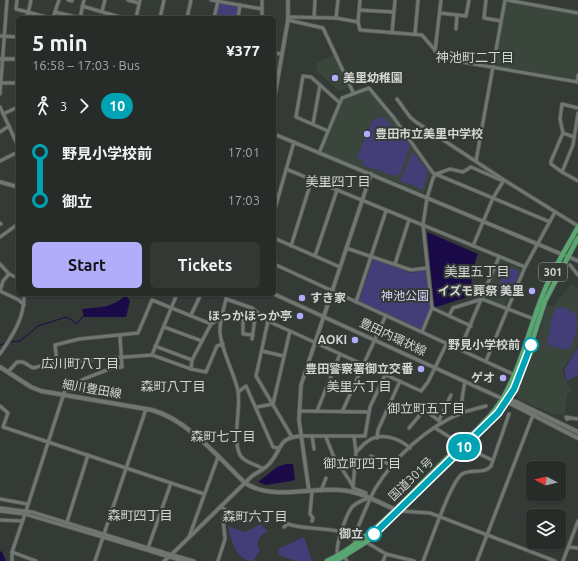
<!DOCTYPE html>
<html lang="en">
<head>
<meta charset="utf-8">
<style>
  :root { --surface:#272c28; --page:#333834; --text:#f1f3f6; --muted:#a4a7a8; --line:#434845; --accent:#b1adfa }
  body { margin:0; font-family:Ubuntu,"Noto Sans JP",sans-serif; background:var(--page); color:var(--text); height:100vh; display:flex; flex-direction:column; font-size:15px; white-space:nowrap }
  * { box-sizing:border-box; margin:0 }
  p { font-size:13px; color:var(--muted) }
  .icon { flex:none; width:22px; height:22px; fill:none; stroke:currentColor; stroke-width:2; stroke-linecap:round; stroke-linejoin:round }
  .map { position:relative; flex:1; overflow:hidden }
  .drawer { position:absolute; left:16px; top:16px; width:260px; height:280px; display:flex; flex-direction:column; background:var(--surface); border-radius:6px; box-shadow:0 1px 3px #0004,0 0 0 1px var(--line) }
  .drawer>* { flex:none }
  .badge { padding:0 8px; border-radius:13px; font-size:14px; line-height:26px }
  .needle { width:26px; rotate:277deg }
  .controls { position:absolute; left:526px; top:461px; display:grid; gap:8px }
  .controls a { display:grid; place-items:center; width:40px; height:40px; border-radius:6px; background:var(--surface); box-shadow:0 1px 3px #0004,0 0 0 1px var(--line); font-size:20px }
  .map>.badge { position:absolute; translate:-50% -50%; box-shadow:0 0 0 2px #fff }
  .legs { display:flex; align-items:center; gap:6px; height:44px; padding:0 16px; font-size:13px }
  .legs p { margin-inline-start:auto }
  .summary { display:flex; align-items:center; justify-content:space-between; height:68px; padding:0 16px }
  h1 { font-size:22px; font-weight:600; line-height:30px }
  .action { display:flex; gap:8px; margin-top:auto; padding:8px 16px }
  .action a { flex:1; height:46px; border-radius:6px; background:var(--accent); color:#111; font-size:16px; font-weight:600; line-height:46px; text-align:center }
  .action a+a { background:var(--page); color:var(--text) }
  ul { padding:0 16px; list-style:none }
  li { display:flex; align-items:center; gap:14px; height:48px; font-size:15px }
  li i { display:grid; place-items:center; width:6px; height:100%; margin:0 5px; background:currentColor }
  li i::after { content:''; width:10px; height:10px; margin:-5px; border:3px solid; border-radius:50%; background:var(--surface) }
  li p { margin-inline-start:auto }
  li:first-child i { background:linear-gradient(#0000 50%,currentColor 0) }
  li:last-child i { background:linear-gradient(currentColor 50%,#0000 0) }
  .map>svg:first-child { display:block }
  .built { fill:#3a453c }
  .green { fill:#433d78 }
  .water { fill:#1a0b48 }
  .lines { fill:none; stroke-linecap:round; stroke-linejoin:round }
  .stream { stroke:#1a0b48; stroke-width:1 }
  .river { stroke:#1a0b48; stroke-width:5.5 }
  .minor-casing { stroke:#535753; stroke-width:4.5 }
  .tertiary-casing { stroke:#535753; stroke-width:5 }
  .secondary-casing { stroke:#535753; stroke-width:5.5 }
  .trunk-casing { stroke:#535753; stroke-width:6 }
  .minor { stroke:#707671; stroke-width:3 }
  .tertiary { stroke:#707671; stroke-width:3.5 }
  .secondary { stroke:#707671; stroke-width:4 }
  .trunk { stroke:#58a771; stroke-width:4.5 }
  .line-1-casing { stroke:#fff; stroke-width:9 }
  .line-1 { stroke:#00a3b4; stroke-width:6 }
  .poi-dot { fill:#b1adfa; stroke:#343a35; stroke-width:1.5 }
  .stop-1-dot { fill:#fff; stroke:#00a3b4; stroke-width:2 }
  .labels { text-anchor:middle; stroke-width:4; stroke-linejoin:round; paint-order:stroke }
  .shield { fill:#343a35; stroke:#a3a6a3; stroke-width:1 }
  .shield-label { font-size:11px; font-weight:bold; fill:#d2d5d2 }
  .poi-label { font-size:12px; font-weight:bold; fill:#d2d5d2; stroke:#343a35; text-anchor:end }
  .park-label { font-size:12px; fill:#d6d6fd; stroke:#343a35 }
  .street-label { font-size:12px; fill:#d2d5d2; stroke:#343a35 }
  .stop-label { font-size:12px; font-weight:bold; fill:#d2d5d2; stroke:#343a35; text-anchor:end }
  .neighbourhood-label { font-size:13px; fill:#d2d5d2; stroke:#343a35 }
</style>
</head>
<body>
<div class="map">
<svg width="578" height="561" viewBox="0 0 578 561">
  <rect width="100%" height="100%" fill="#343a35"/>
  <g class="built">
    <path d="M508,2L578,15V68L576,79L497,66L496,64L506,4Z"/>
    <path d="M334,55L348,87L339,91L316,70L317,62Z"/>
    <path d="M369,90L394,118L431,172L424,193L323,153L322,150L343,100Z"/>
    <path d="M500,259L522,270L505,305L484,297Z"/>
    <path d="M571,284L578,290V344L574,353L562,370L571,391L567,394L565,415L553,414L518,399L517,393L535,349L547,306H554Z"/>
  </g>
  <g class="green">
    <path d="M219,3L238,7L236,18H216Z"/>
    <path d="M384,117L397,132L400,131L410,146L400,174L395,176L362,165L363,160L357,158L373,120Z"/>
    <path d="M413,152L428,171L423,189L400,181Z"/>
    <path d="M373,259L411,273L426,270L430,308L421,329L359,301Z"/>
    <path d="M507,268L518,270L519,274L509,297L500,293L497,289Z"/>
    <path d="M563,307L576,314C578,329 576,337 568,350L547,345L552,317L556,308Z"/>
    <path d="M578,347V375L567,381L564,370Z"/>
    <path d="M261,524L267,531L260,537L257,544L260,550L253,561C236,561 231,540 228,526L245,532Z"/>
    <path d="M304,537L312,561H295L279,555L278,549Z"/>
  </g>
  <g class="water">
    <path d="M427,232L478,254C474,264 468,284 474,295L436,307L434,306Z"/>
    <path d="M126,295L130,301L126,317H84L82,309C101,307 112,308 126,295Z"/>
    <path d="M286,464H293L295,479L292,481L266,485L258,482L277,467Z"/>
  </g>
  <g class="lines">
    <g class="stream">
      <path d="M9,342L20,341L38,326L63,318L67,317L77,324L84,315"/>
      <path d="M0,345L6,343"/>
    </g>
    <path class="river" d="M0,554L3,561"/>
    <defs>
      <g id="minor">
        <path d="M17,0L16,9L50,18"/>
        <path d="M68,0L72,1"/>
        <path d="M128,0L139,3"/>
        <path d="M211,0L262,9"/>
        <path d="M360,0L358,22L360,30L422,35L440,56L450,60L578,82"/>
        <path d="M486,0L484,18L501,21"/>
        <path d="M507,0L578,13"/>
        <path d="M82,6L123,18"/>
        <path d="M359,10L393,12"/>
        <path d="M102,11L105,0"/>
        <path d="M55,12L80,18"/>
        <path d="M440,13L466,16L469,0"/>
        <path d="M289,17L336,18L358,22"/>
        <path d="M27,18L31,0"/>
        <path d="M53,18L59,0"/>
        <path d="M80,18L84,0"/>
        <path d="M136,18L140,0"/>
        <path d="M160,18L164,0"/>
        <path d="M187,18L191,0"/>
        <path d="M214,18L218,1"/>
        <path d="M238,18L240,5"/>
        <path d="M262,18V0"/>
        <path d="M314,18L315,0"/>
        <path d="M336,18L338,0"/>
        <path d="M288,20L323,28L353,92"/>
        <path d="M456,29L457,15"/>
        <path d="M392,33L395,0"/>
        <path d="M415,34L418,0"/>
        <path d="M0,36L18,37"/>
        <path d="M435,51L441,0"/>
        <path d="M274,53L282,54"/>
        <path d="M577,82L578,75"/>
        <path d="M0,83H18"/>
        <path d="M0,94L7,0"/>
        <path d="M397,99L410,117L416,122L504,180L578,226"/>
        <path d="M0,107L18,146"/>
        <path d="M578,113L573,145L562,172L578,181"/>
        <path d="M3,114L18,107"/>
        <path d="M313,124L320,85"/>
        <path d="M328,131L296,117L303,76L311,77L340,103"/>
        <path d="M0,132L9,126"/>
        <path d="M563,133L574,137"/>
        <path d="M319,153L342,98L369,88L394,118L433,173L550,222"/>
        <path d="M0,161L18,152"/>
        <path d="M476,161L505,0"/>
        <path d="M286,169L525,267"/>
        <path d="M562,172L551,164V161L563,133L560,119L562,104L578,108"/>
        <path d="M274,212L294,142"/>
        <path d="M0,223L1,224"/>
        <path d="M0,237L18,224"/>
        <path d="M274,238L340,267"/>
        <path d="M291,246L312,179"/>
        <path d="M473,246L493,198L504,180"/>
        <path d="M346,248L411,270L427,268"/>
        <path d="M315,256L337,190"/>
        <path d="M0,264L9,274L18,278"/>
        <path d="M274,264L515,375"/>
        <path d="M395,264L409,220"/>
        <path d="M570,265L578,275"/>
        <path d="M0,291L19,300L24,305"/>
        <path d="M0,291L3,281L9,274"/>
        <path d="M227,294C225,307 219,320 220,333C222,353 234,372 238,391C241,409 232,439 240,455C244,463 257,464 263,469"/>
        <path d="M226,299L252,308L268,321L421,391L428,382L447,343"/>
        <path d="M356,302L386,211"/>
        <path d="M432,308L471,326"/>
        <path d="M191,315L201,294"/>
        <path d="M449,316L453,308L482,299L534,319"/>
        <path d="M221,318L211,324L192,360L191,369L206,372L217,346L223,344"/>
        <path d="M243,318V334L253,335"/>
        <path d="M221,319L240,317L255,318L252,339"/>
        <path d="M268,321L256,376L292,437"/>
        <path d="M164,327L202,341"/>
        <path d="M422,332L432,308L423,225L427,198L433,178L436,174L450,169L463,172L471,167L503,181"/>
        <path d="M155,346L192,360"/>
        <path d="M460,349L499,257"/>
        <path d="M262,351L283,356"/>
        <path d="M0,354C13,335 25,317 24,294"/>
        <path d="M152,355L191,369"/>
        <path d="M486,361L525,267L555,212"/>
        <path d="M57,362L55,345L79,339L138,333L152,300L211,324"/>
        <path d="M8,372L17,362H23L33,368L57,362L152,355L177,294"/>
        <path d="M238,392L246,386L273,447L278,448"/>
        <path d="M273,404L290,331"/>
        <path d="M417,404L442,423"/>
        <path d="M0,406L8,413L3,427L204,494"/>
        <path d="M257,407L273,404"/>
        <path d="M299,411L369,412"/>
        <path d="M317,411L340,354"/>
        <path d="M342,412L386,315"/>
        <path d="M464,412L486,406"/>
        <path d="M566,417L571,418L567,419Z"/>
        <path d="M571,418L578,419"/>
        <path d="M439,420L451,395"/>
        <path d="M409,428L424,410"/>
        <path d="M435,428L461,444"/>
        <path d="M301,436H365L370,407L385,375"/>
        <path d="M312,436L314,449"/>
        <path d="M326,437L333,455L353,486"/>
        <path d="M354,437L356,452"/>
        <path d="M377,438L378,430L400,381"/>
        <path d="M465,447L492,460"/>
        <path d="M371,456L391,465"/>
        <path d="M312,491L310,514L313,518L312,521"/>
        <path d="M321,491L326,478"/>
        <path d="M365,496L366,493L353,488L356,452C360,449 363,444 368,441C381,432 399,438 410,448"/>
        <path d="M0,499L27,504"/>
        <path d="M0,508L32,512L148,548L171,483"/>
        <path d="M225,510L242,520"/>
        <path d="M0,511L25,514L160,554"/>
        <path d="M26,511L65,390L74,389L80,381L84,379L112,368L122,367L120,336"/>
        <path d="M400,511L430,513L555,561"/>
        <path d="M0,520L22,521"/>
        <path d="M67,522L88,455"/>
        <path d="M284,527L288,524C306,530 324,527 342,532"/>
        <path d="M104,534L146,409"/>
        <path d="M189,537L218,457"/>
        <path d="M366,542L386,554L414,561"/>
        <path d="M355,545L354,536C361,521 367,504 375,489C395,456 428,426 464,412L462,399L465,381"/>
        <path d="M568,547L578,548"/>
        <path d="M12,552L36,561"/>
        <path d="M162,552L194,561"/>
        <path d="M338,556C334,548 346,515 352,507C356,503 363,500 369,498"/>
        <path d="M344,556L347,561"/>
        <path d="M12,561V552L25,514"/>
        <path d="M95,561L103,537"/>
        <path d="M164,561L169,557"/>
        <path d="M218,561L225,539L223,518L225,510L221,506"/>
        <path d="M383,561L386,554"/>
        <path d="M423,561C430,544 450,483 462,474C471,468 484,475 491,466L509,414"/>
        <path d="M477,561L533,415"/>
        <path d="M563,561L578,521"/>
      </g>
      <g id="tertiary">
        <path d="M0,59H18"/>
        <path d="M274,100L288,20V0"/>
        <path d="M274,134L578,261"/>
        <path d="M0,182L18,187"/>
        <path d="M274,294L503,399"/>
        <path d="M309,491L299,420L301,385L371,174"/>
        <path d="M148,548L162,552"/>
        <path d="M160,554L184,561"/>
        <path d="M169,557L252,476C258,472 265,469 270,463C283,448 277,438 301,436"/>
      </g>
      <g id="secondary">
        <path d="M0,367L31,387L41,391L152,410C188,420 219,458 245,483C273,501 308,487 339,490C359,491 376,501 394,509"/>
        <path d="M505,399L516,402L578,432"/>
        <path d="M504,400L578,438"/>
      </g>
      <g id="trunk">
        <path d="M327,561C370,541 412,492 446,459C464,442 493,417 504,396C522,364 529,329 543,294C552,271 566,249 578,227"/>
        <path d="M336,561L366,542L383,527L486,427L506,402L525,363L545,301L578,238"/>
      </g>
    </defs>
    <use href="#minor" class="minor-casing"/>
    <use href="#tertiary" class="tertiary-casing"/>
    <use href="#secondary" class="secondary-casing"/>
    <use href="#trunk" class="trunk-casing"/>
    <use href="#minor" class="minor"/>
    <use href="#tertiary" class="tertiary"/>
    <use href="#secondary" class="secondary"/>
    <use href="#trunk" class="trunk"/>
  </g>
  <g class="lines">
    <defs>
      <path id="line-1" d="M374,534L498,413L514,389L531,345"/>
    </defs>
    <use href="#line-1" class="line-1-casing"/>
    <use href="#line-1" class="line-1"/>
  </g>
  <g class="poi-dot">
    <circle cx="335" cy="78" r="4"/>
    <circle cx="367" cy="134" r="4"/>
    <circle cx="532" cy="291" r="4"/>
    <circle cx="302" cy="298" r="4"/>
    <circle cx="300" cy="316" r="4"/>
    <circle cx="355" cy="340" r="4"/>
    <circle cx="421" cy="369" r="4"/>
    <circle cx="503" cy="378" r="4"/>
  </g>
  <g class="stop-1-dot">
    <circle cx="531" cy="345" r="7"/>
    <circle cx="374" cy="534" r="7"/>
  </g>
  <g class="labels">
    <rect class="shield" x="539" y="263" width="28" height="18" rx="3"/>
    <g class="shield-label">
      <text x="553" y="276">301</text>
    </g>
    <g class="poi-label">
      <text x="343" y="82" text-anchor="start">美里幼稚園</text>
      <text x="375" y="138" text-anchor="start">豊田市立美里中学校</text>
      <text x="524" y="295">イズモ葬祭 美里</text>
      <text x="310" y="302" text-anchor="start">すき家</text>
      <text x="292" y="320">ほっかほっか亭</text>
      <text x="347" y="344">AOKI</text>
      <text x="413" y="373">豊田警察署御立交番</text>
      <text x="495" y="382">ゲオ</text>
    </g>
    <g class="park-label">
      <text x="405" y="300">神池公園</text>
    </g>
    <g class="street-label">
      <text transform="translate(393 337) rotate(25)" y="4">豊田内環状線</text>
      <text transform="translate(92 389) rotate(10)" y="4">細川豊田線</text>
      <text transform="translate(411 479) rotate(-44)" y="4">国道301号</text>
    </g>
    <g class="stop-label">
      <text x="520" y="349">野見小学校前</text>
      <text x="363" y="538">御立</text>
    </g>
    <g class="neighbourhood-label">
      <text x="475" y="62">神池町二丁目</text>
      <text x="338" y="186">美里四丁目</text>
      <text x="477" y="276">美里五丁目</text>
      <text x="80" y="368">広川町八丁目</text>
      <text x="173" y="391">森町八丁目</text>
      <text x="359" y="391">美里六丁目</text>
      <text x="426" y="413">御立町五丁目</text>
      <text x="223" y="441">森町七丁目</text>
      <text x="362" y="468">御立町四丁目</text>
      <text x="140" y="520">森町四丁目</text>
      <text x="255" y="521">森町六丁目</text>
    </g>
  </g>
</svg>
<div class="controls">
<a><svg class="needle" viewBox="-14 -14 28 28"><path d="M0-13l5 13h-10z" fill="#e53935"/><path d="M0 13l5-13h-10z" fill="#a4a7a8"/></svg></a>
<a><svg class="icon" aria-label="layers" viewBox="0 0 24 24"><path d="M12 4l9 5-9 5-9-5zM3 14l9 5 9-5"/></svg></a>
</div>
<b class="badge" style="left:464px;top:447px;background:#00a3b4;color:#fff">10</b>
<section class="drawer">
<div class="summary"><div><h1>5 min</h1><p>16:58 – 17:03 · Bus</p></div><b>¥377</b></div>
<div class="legs"><svg class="icon" aria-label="walk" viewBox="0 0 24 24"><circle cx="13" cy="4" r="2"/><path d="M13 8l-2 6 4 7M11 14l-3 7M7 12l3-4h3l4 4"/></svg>3<svg class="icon" aria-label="forward" viewBox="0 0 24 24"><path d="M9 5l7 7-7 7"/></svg><b class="badge" style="background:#00a3b4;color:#fff">10</b></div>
<ul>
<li><i style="color:#00a3b4"></i><b>野見小学校前</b><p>17:01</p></li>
<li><i style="color:#00a3b4"></i><b>御立</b><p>17:03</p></li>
</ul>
<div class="action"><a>Start</a><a>Tickets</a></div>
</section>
</div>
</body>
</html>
